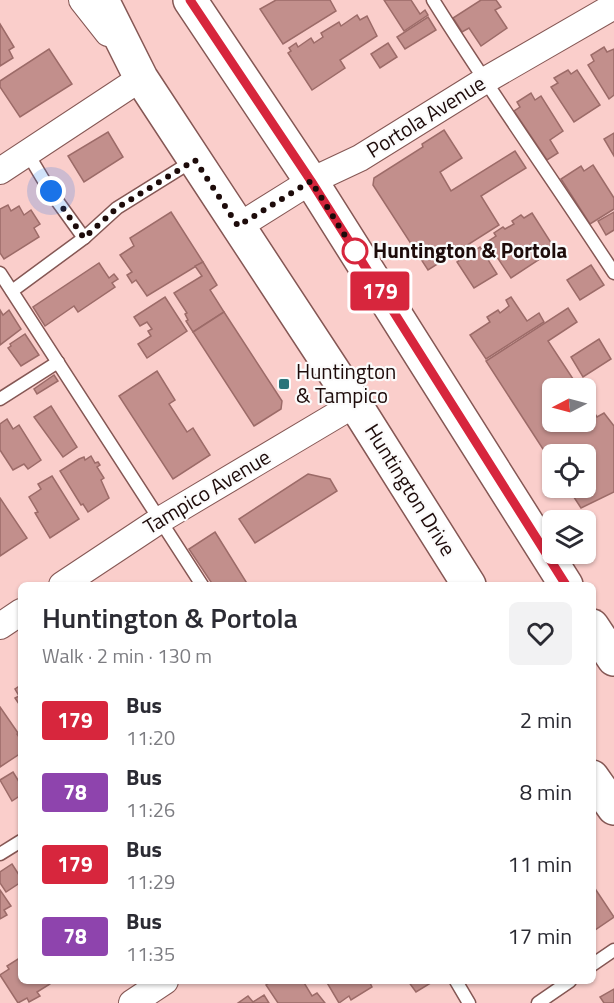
<!DOCTYPE html>
<html lang="en">
<head>
<meta charset="utf-8">
<style>
  :root { --surface:#fff; --page:#f2f2f3; --text:#2b2b33; --muted:#7c7c81 }
  body { margin:0; font-family:"Titillium Web",sans-serif; background:var(--page); color:var(--text); height:100vh; display:flex; flex-direction:column; font-size:22px; white-space:nowrap }
  * { box-sizing:border-box; margin:0 }
  p { font-size:20px; color:var(--muted) }
  .icon { flex:none; width:33px; height:33px; fill:none; stroke:currentColor; stroke-width:2; stroke-linecap:round; stroke-linejoin:round }
  .map { position:relative; flex:1; overflow:hidden }
  .details { position:absolute; left:18px; top:582px; width:578px; height:402px; display:flex; flex-direction:column; background:var(--surface); border-radius:9px; box-shadow:0 2px 4px #0004 }
  .details>* { flex:none }
  .badge { padding:0 12px; border-radius:4px; font-size:21px; line-height:39px }
  .needle { width:39px; rotate:264deg }
  .fabs { position:absolute; left:542px; top:378px; display:grid; gap:12px }
  .fabs a { display:grid; place-items:center; width:54px; height:54px; border-radius:9px; background:var(--surface); box-shadow:0 2px 4px #0004; font-size:30px }
  .you { position:absolute; width:30px; height:30px; margin:-15px; border:4px solid #fff; border-radius:50%; background:#1a73e8; box-shadow:0 0 0 9px #1a73e833 }
  .map>.badge { position:absolute; translate:-50% -50%; box-shadow:0 0 0 3px #fff }
  .round { display:grid; place-items:center; flex:none; width:63px; height:63px; border-radius:9px; background:var(--page) }
  .head { display:flex; align-items:center; justify-content:space-between; height:102px; padding:0 24px }
  h1 { font-size:28px; font-weight:600; line-height:45px }
  ul { padding:0; list-style:none }
  li { display:flex; align-items:center; gap:18px; height:72px; padding:0 24px }
  li div { flex:1 }
  li b { display:block; font-size:22px }
  li em { font-style:normal }
  li .badge { min-width:66px; font-weight:700; text-align:center }
  .map>svg:first-child { display:block }
  .building { fill:#c28f8c; stroke:#9c6b68; stroke-width:1.5 }
  .lines { fill:none; stroke-linecap:round; stroke-linejoin:round }
  .lane-casing { stroke:#855754; stroke-width:15 }
  .street-casing { stroke:#855754; stroke-width:28 }
  .primary-casing { stroke:#855754; stroke-width:36 }
  .lane { stroke:#fff; stroke-width:12 }
  .street { stroke:#fff; stroke-width:26 }
  .primary { stroke:#fff; stroke-width:33 }
  .line-casing { stroke:#fff; stroke-width:14 }
  .line { stroke:#d7263d; stroke-width:9 }
  .walk { stroke:#1d0b0a; stroke-width:6; stroke-dasharray:0 10.8 }
  .stop-dot { fill:#fff; stroke:#d7263d; stroke-width:3 }
  .poi-dot { fill:#2a747a; stroke:#fbfbfb; stroke-width:2 }
  .labels { text-anchor:middle; stroke-width:4.5; stroke-linejoin:round; paint-order:stroke }
  .street-label { font-size:21px; fill:#1d0b0a; stroke:#fbfbfb }
  .stop-label { font-size:21px; font-weight:bold; fill:#1d0b0a; stroke:#fbfbfb; text-anchor:start }
  .poi-label { font-size:21px; fill:#1d0b0a; stroke:#fbfbfb; text-anchor:start }
</style>
</head>
<body>
<div class="map">
<svg width="614" height="1003" viewBox="0 0 614 1003">
  <rect width="100%" height="100%" fill="#facecb"/>
  <g class="building">
    <path d="M276,0H330L336,11L283,44L260,9Z"/>
    <path d="M384,0H411L420,14L425,10L428,15L404,31Z"/>
    <path d="M481,0H496L501,7L495,10L507,28L481,46L469,28L462,32L453,18Z"/>
    <path d="M357,15L360,20L367,16L377,36L340,60L345,68L312,90L288,53L291,51L289,48L296,43L298,47L311,38L314,43L323,37L321,33L339,22L341,26Z"/>
    <path d="M428,17L436,30L405,49L397,37Z"/>
    <path d="M0,24L14,47L9,50L13,58L0,66Z"/>
    <path d="M388,43L397,57L380,68L371,54Z"/>
    <path d="M604,47L607,52L614,49V95L609,99L588,65L594,61L591,55Z"/>
    <path d="M49,49L72,84L20,117L0,87V81Z"/>
    <path d="M568,70L571,74L577,70L600,105L574,122L551,87L558,83L554,78Z"/>
    <path d="M531,93L535,100L541,96L563,131L550,140L558,153L547,160L514,111L520,107L517,102Z"/>
    <path d="M444,130L462,158L440,172L451,191L515,151L526,168L481,196L499,225L428,270L373,185L374,178L423,147L422,144Z"/>
    <path d="M108,132L123,157L84,182L68,156Z"/>
    <path d="M614,133V156L604,139Z"/>
    <path d="M593,165L614,198V209L590,224L561,179L581,166L584,171Z"/>
    <path d="M8,205L11,211L19,206L24,215L31,210L40,224L34,228L39,237L4,259L0,253V209Z"/>
    <path d="M171,212L203,262L147,296L136,280L132,283L127,275L132,272L120,255L134,246L130,238Z"/>
    <path d="M614,212V230L606,235L598,221Z"/>
    <path d="M532,213L555,249L511,278L487,242L496,236L494,233L503,227L505,229L514,224L512,221L521,215L524,218Z"/>
    <path d="M480,247L497,274L474,288L457,262Z"/>
    <path d="M203,262L217,285L210,290L224,312L193,332L186,321L188,320L185,314L187,313L174,293L202,276L195,266Z"/>
    <path d="M99,263L109,278L114,274L118,279L112,283L115,287L78,312L74,306L45,326L33,307Z"/>
    <path d="M591,265L604,285L580,300L567,280Z"/>
    <path d="M165,297L187,331L147,358L138,344L151,336L148,331L152,329L147,322L140,326L134,317Z"/>
    <path d="M511,297L527,321L539,313L544,322L486,359L470,335L490,322L487,317L498,310L500,313L509,306L506,300Z"/>
    <path d="M568,308L577,322L548,341L579,388H552V422H585V398L597,417L604,413L614,426V492L581,508L568,488H585V454H552V463L486,361Z"/>
    <path d="M0,310L3,315L9,310L21,329L0,345Z"/>
    <path d="M224,312L282,401L281,409L254,426L193,332Z"/>
    <path d="M25,334L39,355L21,366L8,348L11,346L10,344Z"/>
    <path d="M599,339L611,359L583,377L571,357Z"/>
    <path d="M157,371L175,400L169,404L187,432L193,428L210,455L173,479L119,396Z"/>
    <path d="M54,375L58,381L37,394L34,389Z"/>
    <path d="M51,406L77,447L63,457L34,417Z"/>
    <path d="M7,419L13,429L19,425L41,460L28,469L24,464L13,470L0,450V424Z"/>
    <path d="M91,456L95,463L98,462L100,465L97,467L104,478L101,480L109,498L88,512L83,504L81,505L60,471L79,459L84,457L85,460Z"/>
    <path d="M308,474L330,479L337,491L255,543L239,519Z"/>
    <path d="M52,476L79,519L50,538L35,513L38,512L29,497L41,489L38,484Z"/>
    <path d="M0,498L27,538L0,556Z"/>
    <path d="M215,532L248,585H213L189,549Z"/>
    <path d="M21,685V707L15,698L19,696L15,689Z"/>
    <path d="M0,707L18,733L17,734L21,740V753L0,767Z"/>
    <path d="M13,772L21,785V795L12,801L0,780Z"/>
    <path d="M12,864L21,878V882L6,892L0,883V872Z"/>
    <path d="M592,884L614,917L592,932Z"/>
    <path d="M0,890L11,906L4,910L7,915L0,919Z"/>
    <path d="M21,957V981H51L50,984L37,992L40,996L29,1002L27,998L18,1003L0,975L9,969L7,966Z"/>
    <path d="M272,981H303L312,996L317,993L325,1003H278L266,985Z"/>
    <path d="M326,981H369L372,987L351,1000L349,996L339,1003Z"/>
    <path d="M408,981H434L416,992Z"/>
    <path d="M614,989V1003H604L600,997Z"/>
    <path d="M264,995L269,1003H238L248,996L253,1002Z"/>
  </g>
  <g class="lines">
    <defs>
      <g id="lane">
        <path d="M433,0C491,93 554,181 614,273"/>
        <path d="M28,154L50,191L84,238L117,208L194,160"/>
        <path d="M0,273L202,585"/>
        <path d="M12,291L84,238"/>
        <path d="M0,399L58,362"/>
        <path d="M0,854L21,841"/>
        <path d="M592,965L614,950"/>
        <path d="M456,981L469,1003"/>
        <path d="M538,1003L570,981"/>
      </g>
      <g id="street">
        <path d="M82,0L108,33"/>
        <path d="M0,171L141,78L131,65"/>
        <path d="M239,226L311,181L360,158L484,81L614,6"/>
        <path d="M62,585L160,520L355,404"/>
        <path d="M0,626L21,612"/>
        <path d="M132,1003L165,981"/>
      </g>
      <g id="primary">
        <path d="M102,0L141,78L355,404L469,585"/>
        <path d="M190,0L311,181L566,585"/>
        <path d="M592,626L614,659"/>
        <path d="M592,777L614,808"/>
      </g>
    </defs>
    <use href="#lane" class="lane-casing"/>
    <use href="#street" class="street-casing"/>
    <use href="#primary" class="primary-casing"/>
    <use href="#lane" class="lane"/>
    <use href="#street" class="street"/>
    <use href="#primary" class="primary"/>
  </g>
  <g class="lines">
    <defs>
      <path id="line" d="M190,0L311,181L566,585"/>
    </defs>
    <use href="#line" class="line-casing"/>
    <use href="#line" class="line"/>
    <path class="walk" d="M51,191L84,238L117,208L195,160L238,226L311,181L357,255L355,251"/>
  </g>
  <circle class="stop-dot" cx="355" cy="251" r="12"/>
  <rect class="poi-dot" x="278" y="378" width="12" height="12" rx="3"/>
  <g class="labels">
    <g class="street-label">
      <text transform="translate(426 117) rotate(-32)" y="7">Portola Avenue</text>
      <text transform="translate(410 490) rotate(58)" y="7">Huntington Drive</text>
      <text transform="translate(207 492) rotate(-31)" y="7">Tampico Avenue</text>
    </g>
    <g class="stop-label">
      <text x="373" y="258">Huntington &amp; Portola</text>
    </g>
    <g class="poi-label">
      <text x="296" y="379">Huntington<tspan x="296" dy="24">&amp; Tampico</tspan></text>
    </g>
  </g>
</svg>
<div class="fabs">
<a><svg class="needle" viewBox="-14 -14 28 28"><path d="M0-13l5 13h-10z" fill="#e53935"/><path d="M0 13l5-13h-10z" fill="#7c7c81"/></svg></a>
<a><svg class="icon" aria-label="locate" viewBox="0 0 24 24"><circle cx="12" cy="12" r="6"/><path d="M12 2v4M12 18v4M2 12h4M18 12h4"/></svg></a>
<a><svg class="icon" aria-label="layers" viewBox="0 0 24 24"><path d="M12 4l9 5-9 5-9-5zM3 14l9 5 9-5"/></svg></a>
</div>
<div class="you" style="left:51px;top:191px"></div>
<b class="badge" style="left:380px;top:291px;background:#d7263d;color:#fff">179</b>
<section class="details">
<div class="head"><div><h1>Huntington &amp; Portola</h1><p>Walk · 2 min · 130 m</p></div><a class="round"><svg class="icon" aria-label="heart" viewBox="0 0 24 24"><path d="M12 20l-8-8c-3-5 5-10 8-4 3-6 11-1 8 4z"/></svg></a></div>
<ul>
<li><span class="badge" style="background:#d7263d;color:#fff">179</span><div><b>Bus</b><p>11:20</p></div><em>2 min</em></li>
<li><span class="badge" style="background:#8e44ad;color:#fff">78</span><div><b>Bus</b><p>11:26</p></div><em>8 min</em></li>
<li><span class="badge" style="background:#d7263d;color:#fff">179</span><div><b>Bus</b><p>11:29</p></div><em>11 min</em></li>
<li><span class="badge" style="background:#8e44ad;color:#fff">78</span><div><b>Bus</b><p>11:35</p></div><em>17 min</em></li>
</ul>
</section>
</div>
</body>
</html>
